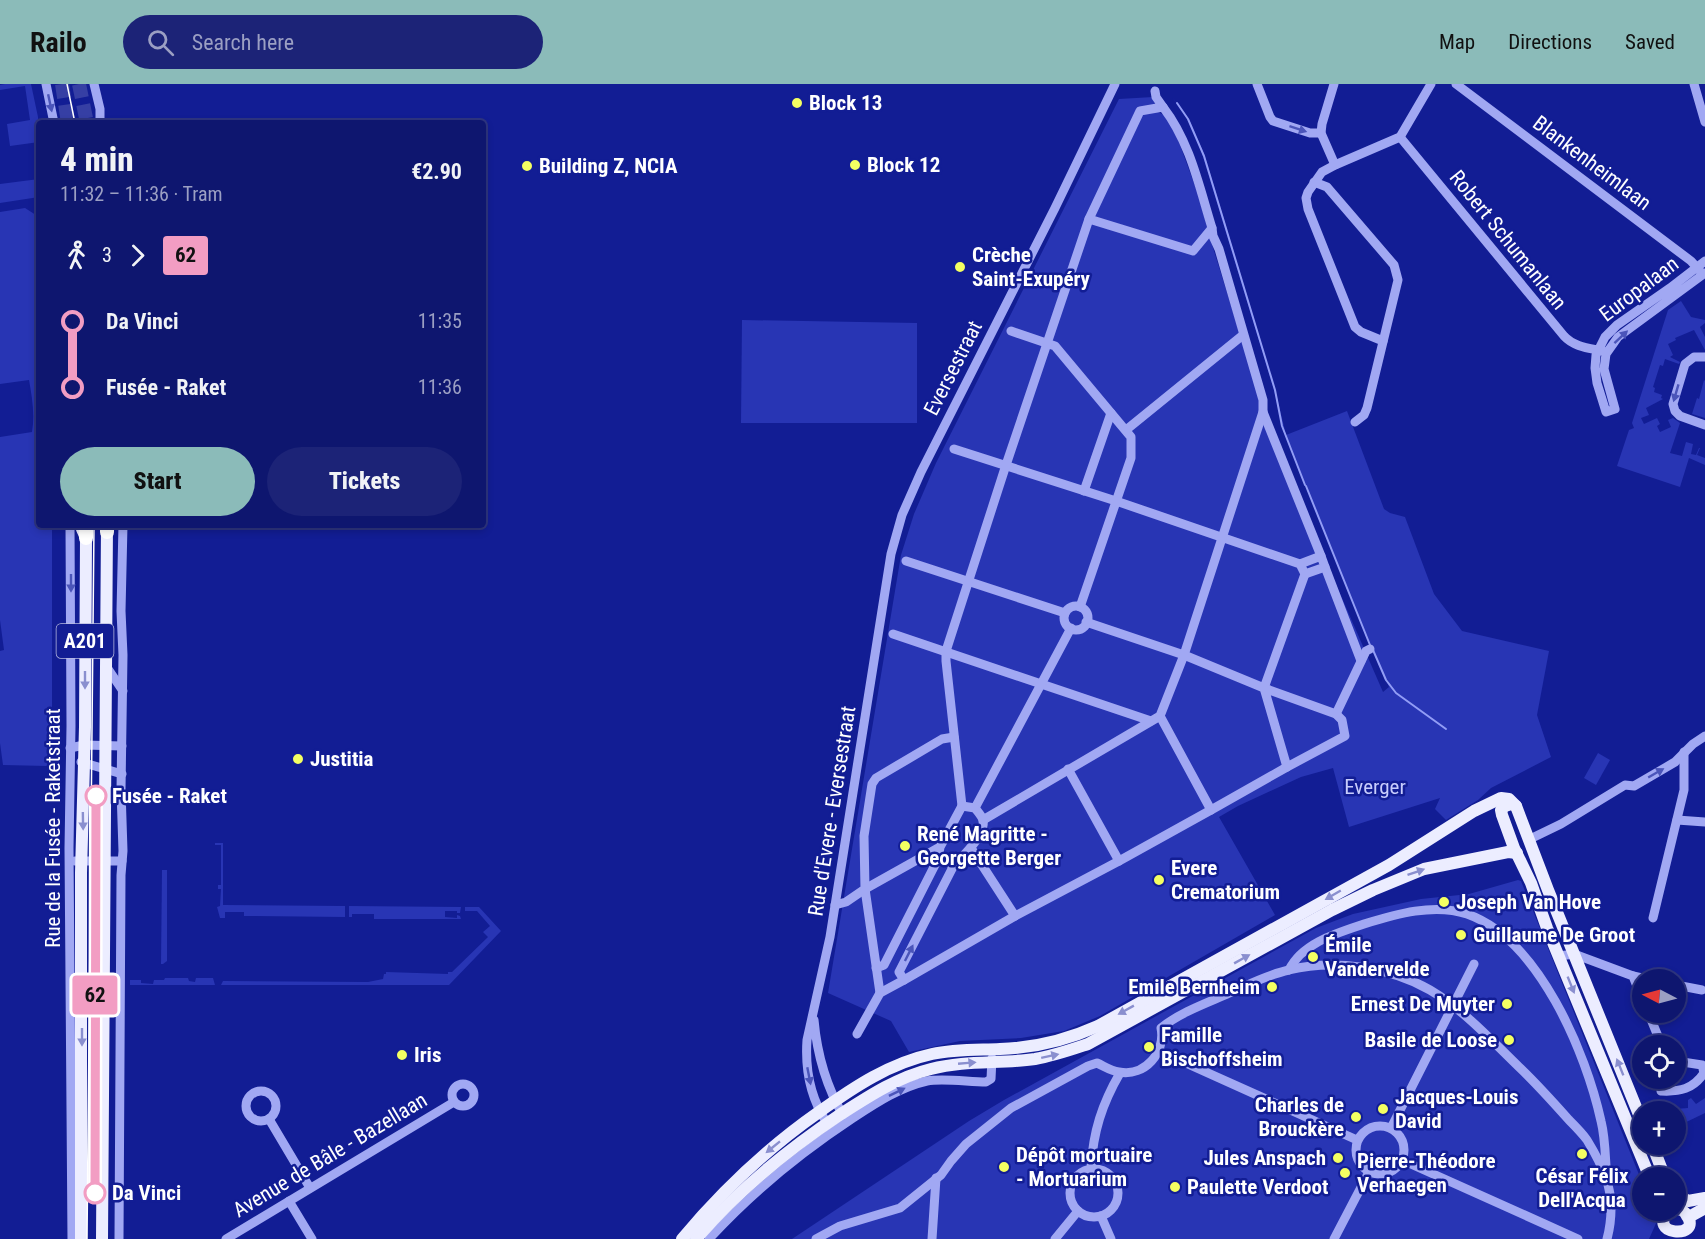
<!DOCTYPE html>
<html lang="en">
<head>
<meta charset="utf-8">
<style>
  :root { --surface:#0e166f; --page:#1c2377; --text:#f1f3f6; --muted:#9b9fc3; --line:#2e3582; --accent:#8bbbb9 }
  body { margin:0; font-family:"Roboto Condensed",sans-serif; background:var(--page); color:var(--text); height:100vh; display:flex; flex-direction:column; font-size:22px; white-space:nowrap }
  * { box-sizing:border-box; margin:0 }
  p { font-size:20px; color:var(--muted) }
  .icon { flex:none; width:33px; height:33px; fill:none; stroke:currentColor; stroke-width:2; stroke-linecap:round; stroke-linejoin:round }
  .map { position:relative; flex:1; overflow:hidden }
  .side { position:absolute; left:36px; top:36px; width:450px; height:408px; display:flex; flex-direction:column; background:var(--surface); border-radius:6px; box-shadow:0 3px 9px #0003,0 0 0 2px var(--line) }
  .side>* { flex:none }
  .badge { padding:0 12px; border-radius:4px; font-size:21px; line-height:39px }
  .needle { width:39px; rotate:276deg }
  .fabs { position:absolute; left:1632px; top:885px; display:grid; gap:12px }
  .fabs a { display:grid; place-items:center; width:54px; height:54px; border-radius:50%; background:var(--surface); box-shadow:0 3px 9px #0003,0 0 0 2px var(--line); font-size:30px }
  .map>.badge { position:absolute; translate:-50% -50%; box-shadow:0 0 0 3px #fff }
  .legs { display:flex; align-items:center; gap:9px; height:66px; padding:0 24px; font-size:20px }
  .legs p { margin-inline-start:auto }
  .headline { display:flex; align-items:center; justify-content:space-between; height:102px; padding:0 24px }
  h1 { font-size:33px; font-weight:800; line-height:45px }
  .action { display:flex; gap:12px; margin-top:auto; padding:12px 24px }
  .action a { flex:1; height:69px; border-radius:36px; background:var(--accent); color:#111; font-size:24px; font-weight:800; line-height:69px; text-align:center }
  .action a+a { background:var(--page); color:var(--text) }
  ul { padding:0 24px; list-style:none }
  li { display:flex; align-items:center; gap:21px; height:66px; font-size:22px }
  li i { display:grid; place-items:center; width:9px; height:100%; margin:0 8px; background:currentColor }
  li i::after { content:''; width:15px; height:15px; margin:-8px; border:4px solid; border-radius:50%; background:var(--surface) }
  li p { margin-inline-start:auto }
  li:first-child i { background:linear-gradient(#0000 50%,currentColor 0) }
  li:last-child i { background:linear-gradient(currentColor 50%,#0000 0) }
  header { display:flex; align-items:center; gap:36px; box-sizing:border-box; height:84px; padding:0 30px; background:var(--accent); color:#111 }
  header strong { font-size:28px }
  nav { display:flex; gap:33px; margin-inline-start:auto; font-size:21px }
  .search { width:420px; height:54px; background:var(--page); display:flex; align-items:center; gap:15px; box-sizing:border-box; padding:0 21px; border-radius:33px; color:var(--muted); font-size:22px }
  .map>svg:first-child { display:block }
  .green { fill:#2835b4 }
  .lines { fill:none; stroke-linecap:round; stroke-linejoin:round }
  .stream { stroke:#929df6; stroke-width:2 }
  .highway-tunnel { stroke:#363fa4; stroke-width:14; stroke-dasharray:14 7; stroke-linecap:butt }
  .minor { stroke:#a1a8f3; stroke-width:9 }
  .major { stroke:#ecedff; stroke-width:12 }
  .highway { stroke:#fff; stroke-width:14 }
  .tram { stroke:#fff; stroke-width:1.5 }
  .oneway { fill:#4b55ba }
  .oneway2 { fill:#8a8fcf }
  .line-1-casing { stroke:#fff; stroke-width:14 }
  .line-1 { stroke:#f29dc3; stroke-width:9 }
  .poi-dot { fill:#f4ff62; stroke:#121d94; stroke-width:2 }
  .stop-1-dot { fill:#fff; stroke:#f29dc3; stroke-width:3 }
  .labels { text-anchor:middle; stroke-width:5; stroke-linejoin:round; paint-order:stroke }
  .shield { fill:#121d94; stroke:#b8bbdf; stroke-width:1.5 }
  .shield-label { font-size:20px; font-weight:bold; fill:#fff }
  .poi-label { font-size:21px; font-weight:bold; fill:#fff; stroke:#121d94; text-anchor:start }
  .street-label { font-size:21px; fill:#fff; stroke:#121d94 }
  .park-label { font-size:21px; fill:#c8cdfd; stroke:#121d94 }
  .stop-label { font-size:21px; font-weight:bold; fill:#fff; stroke:#121d94; text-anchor:start }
</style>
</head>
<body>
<header>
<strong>Railo</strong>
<div class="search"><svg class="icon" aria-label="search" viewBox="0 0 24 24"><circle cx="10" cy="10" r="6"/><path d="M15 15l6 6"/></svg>Search here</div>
<nav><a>Map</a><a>Directions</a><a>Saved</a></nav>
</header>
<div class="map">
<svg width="1705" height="1155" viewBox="0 0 1705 1155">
  <rect width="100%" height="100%" fill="#121d94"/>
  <g class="green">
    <path d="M5,0H31L38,33L39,58L10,62L7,40L30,36L25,2L0,6V1Z"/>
    <path d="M1153,13L1158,28L1164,31L1173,42L1198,110L1210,154L1261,318L1324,473L1383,608L1389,603L1372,565L1283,346L1274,306L1200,63L1188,35L1172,13L1189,35L1205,72L1275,305L1286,351L1347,327L1384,425L1390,429L1405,433L1434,510L1462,547L1549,567L1537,631L1551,673L1491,704L1478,716L1446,736L1435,725L1440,714L1349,743L1333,684L1301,693L1238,722L1219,733L1275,831L1100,932L1064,947L1021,954L960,957L909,968L891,937L828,909L901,471L914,430L936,379L1119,15Z"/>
    <path d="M39,95V113L0,119V100Z"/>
    <path d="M25,124L39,133V441H52V677L51,680L47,682L3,681L0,659V567L4,566L0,536V353L32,348C35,330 32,313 29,296L0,300V128Z"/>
    <path d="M1681,217L1691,233L1705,236V239L1700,243L1705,253V266L1694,246L1675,254L1676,256L1668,260L1673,271L1670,273L1680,278L1679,280L1665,275L1663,282L1660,281L1653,303L1655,304L1654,308L1662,311L1661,314L1663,315L1646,324L1649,331L1641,334L1644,340L1657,334L1660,340L1657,342L1660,348L1671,343L1668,336L1673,334L1680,339L1670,369L1682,372L1686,358L1693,360L1691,370L1696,371L1699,364H1700L1697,371L1705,374V381L1689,374L1680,403L1617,382L1629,346L1634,344L1632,339L1668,226Z"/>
    <path d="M742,236L917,239V339H741Z"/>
    <path d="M1704,296L1705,297V334L1692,330L1697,314L1699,315Z"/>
    <path d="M1598,669L1610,676L1596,701L1584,694Z"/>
    <path d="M215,759H223V821L345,822V833L244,832V828H225V834H220L217,823L220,822L221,805H218V801H221V761H215Z"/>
    <path d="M162,786H167V877L163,880H161Z"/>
    <path d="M1518,796L1521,797L1642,1098V1126L1654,1127L1658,1135L1649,1155H792L969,1037L1004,1016L1316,844L1353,830L1421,815L1469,810Z"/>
    <path d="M349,822L461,823L460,829H457V827H445V833L457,834V831L460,832L461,835H374V830H352V833H349Z"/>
    <path d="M465,823H479L501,847L449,901H221L223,897L368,898L383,895L384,890H386V888L448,890V888H452L488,853L483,848L490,842L477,827H465Z"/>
    <path d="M165,894H188L189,897L195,898L196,894H213L215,901H130V896H141V899L153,900L154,896H164Z"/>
    <path d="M1691,1014L1696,1020L1705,1014V1029L1676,1043V1028L1659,1027L1658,1018H1661L1662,1026L1688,1024V1016Z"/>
  </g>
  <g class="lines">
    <g class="stream">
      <path d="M1177,19L1188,35L1204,72L1275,306L1282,342L1305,401"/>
      <path d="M1306,402L1370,561"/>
      <path d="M1373,566L1386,596L1396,609L1446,645"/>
    </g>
    <g class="highway-tunnel">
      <path d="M62,0L68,39"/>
      <path d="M79,0L87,39"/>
    </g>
    <g class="minor">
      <path d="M46,0L54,39"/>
      <path d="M94,0L100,25V39"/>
      <path d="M1257,0L1270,33L1273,37L1310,49H1321"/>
      <path d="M1334,0L1322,40L1321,49L1335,81"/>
      <path d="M1456,0L1691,177L1700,187"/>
      <path d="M1694,0L1705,38"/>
      <path d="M1400,53L1564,252C1574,263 1589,264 1603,267"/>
      <path d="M1314,98L1327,103L1394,181L1398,196L1367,324L1364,331L1355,338"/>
      <path d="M1089,135L1193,167L1212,144"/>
      <path d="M1705,177L1670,204L1617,241L1605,253L1596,271L1595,284L1597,299L1606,328L1615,325L1604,285L1606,270L1618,253L1705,189"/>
      <path d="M1011,247L1055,262L1131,353V374L1080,523"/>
      <path d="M1383,257L1361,248L1355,243L1308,125L1306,114L1308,108L1322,88L1335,81L1400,53L1431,0"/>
      <path d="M1705,273H1694L1685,280L1673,320L1675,327L1680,332L1705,341"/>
      <path d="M1263,328L1321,472"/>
      <path d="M1126,346L1243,251"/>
      <path d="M954,365L1116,417L1300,480L1305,490L1264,604L1287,683L1345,652L1342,636L1336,630L1264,604L1184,571L1086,538"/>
      <path d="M1084,407L1111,329"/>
      <path d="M70,441L71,642L69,764L72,1155"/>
      <path d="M906,477L1065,529"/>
      <path d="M1300,480L1321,472L1325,483L1305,490"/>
      <path d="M1325,483L1361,577"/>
      <circle cx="1076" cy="534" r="12"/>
      <path d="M893,550L1151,637"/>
      <path d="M106,582L123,607"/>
      <path d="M1336,630L1366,567L1370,565"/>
      <path d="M70,664L84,661L122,662"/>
      <path d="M81,678L122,690"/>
      <path d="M962,722L946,577V567L1005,384L1089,135L1140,27L1163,23L1156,13L1155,7"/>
      <path d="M975,724L1071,544"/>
      <path d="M1211,726L1287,683"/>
      <path d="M983,736L1160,632L1184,571L1263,328V316L1219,165L1213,152L1212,144C1199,102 1190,58 1163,23"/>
      <path d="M1677,736L1705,738"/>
      <path d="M1530,755L1561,740L1625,701L1634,702L1675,678L1693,660L1705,652"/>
      <path d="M75,777H122"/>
      <path d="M1119,777L1211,726L1160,632"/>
      <path d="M835,821L846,818L865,805L864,752L872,700L876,694L942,655L954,653"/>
      <path d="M1015,832L1119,777L1068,685"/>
      <path d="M1653,834L1684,706V668"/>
      <path d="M1559,872L1574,870L1633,892L1642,915"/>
      <path d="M876,884L884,881L938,775"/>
      <path d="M1289,886C1302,859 1337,849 1364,840C1396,830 1434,819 1467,830C1539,855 1586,969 1601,1037C1606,1057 1605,1077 1607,1096C1608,1101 1609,1105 1610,1110C1612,1125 1611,1140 1607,1155"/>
      <path d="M1633,892L1651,896"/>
      <path d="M904,896L1015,832L971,764"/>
      <path d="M1676,901L1702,906"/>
      <path d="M880,909L865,805L940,763L962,722L975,724C977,727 982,732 983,736C986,751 963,772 954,781L938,775L940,763"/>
      <path d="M1648,928L1662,962"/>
      <path d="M814,936C817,970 827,1004 844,1033"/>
      <path d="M857,950L880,909L904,896L899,888L954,781"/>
      <path d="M1159,967L1357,1056"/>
      <path d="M1664,994L1661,1007C1680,1008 1693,1005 1704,989L1702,981L1676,977"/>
      <circle cx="463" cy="1011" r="11"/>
      <circle cx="261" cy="1022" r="15"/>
      <path d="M269,1035L310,1104"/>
      <path d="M827,1039C811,1015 805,985 807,956L830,853L891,470L902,431L921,388L1055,124L1115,0"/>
      <circle cx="1380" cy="1066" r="24"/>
      <path d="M1391,1044L1474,880"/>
      <path d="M1402,1076L1578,1155"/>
      <path d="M1091,1084C1093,1048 1102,1020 1120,989"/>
      <circle cx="1094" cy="1109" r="24"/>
      <path d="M289,1117L312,1155"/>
      <path d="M1101,1132L1111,1155"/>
      <path d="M119,1155L121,791L123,767L121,706L123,571L121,527L123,441"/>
      <path d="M226,1155L454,1018"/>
      <path d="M709,1155C752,1108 800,1069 853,1034C876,1019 900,1003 927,997C943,994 969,998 986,998L991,995L992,974"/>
      <path d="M816,1155L840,1142L900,1124L941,1091L951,1077L966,1060L1011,1024L1088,982L1097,979C1104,982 1111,987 1119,988C1145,993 1166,968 1161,944C1182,927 1210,918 1234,907C1252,899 1270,890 1289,886C1334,875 1390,883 1430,906C1464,926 1491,956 1519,983C1537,1000 1553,1018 1569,1036C1575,1042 1582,1049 1587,1056C1595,1069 1602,1082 1607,1097"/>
      <path d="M932,1155L936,1094"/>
      <path d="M1055,1155L1078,1127"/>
      <path d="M1334,1155L1369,1088"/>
    </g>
    <g class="major">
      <path d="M1516,722L1511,720L1505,722L1501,726L1502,731L1514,764L1531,799L1547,844L1650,1094"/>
      <path d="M1652,1060L1665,1094"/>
      <path d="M1676,1110L1688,1117L1705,1114"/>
      <path d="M1670,1126C1644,1152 1703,1155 1687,1132C1684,1126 1681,1125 1676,1125"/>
      <path d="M1689,1133L1705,1124"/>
      <path d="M81,1155V789L85,643L86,454L82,445"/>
      <path d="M102,1155L107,441"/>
      <path d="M682,1155C724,1105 766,1065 819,1028C854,1003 890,979 932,970C955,965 978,966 1000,965C1034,964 1067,956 1098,942L1389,781L1474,727L1501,714L1509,715L1516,722L1548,806L1642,1038"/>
      <path d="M696,1155C738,1106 787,1066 841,1030C869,1012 898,993 931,985C965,976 1000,980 1035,975C1053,972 1070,966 1088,960L1332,826L1373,806L1424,785L1508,768L1517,769"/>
    </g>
    <g class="highway">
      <path d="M107,441V448"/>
      <path d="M86,454V441"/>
    </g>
    <g class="tram">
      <path d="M67,0L75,39"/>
      <path d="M87,1155L94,441"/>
    </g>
  </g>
  <defs><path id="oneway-solid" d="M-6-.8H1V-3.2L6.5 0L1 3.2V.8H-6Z" transform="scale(1.5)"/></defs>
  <g class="oneway">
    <use href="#oneway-solid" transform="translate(50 19) rotate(78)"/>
    <use href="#oneway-solid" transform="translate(1298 45) rotate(18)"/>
    <use href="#oneway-solid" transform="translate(1621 253) rotate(-43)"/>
    <use href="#oneway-solid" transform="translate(1676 309) rotate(106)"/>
    <use href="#oneway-solid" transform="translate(71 499) rotate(90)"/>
    <use href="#oneway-solid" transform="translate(1656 689) rotate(-30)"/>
    <use href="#oneway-solid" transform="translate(909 869) rotate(-63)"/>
    <use href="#oneway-solid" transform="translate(809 992) rotate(79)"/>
    <use href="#oneway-solid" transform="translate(897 1008) rotate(-26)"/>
  </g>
  <g class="oneway2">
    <use href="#oneway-solid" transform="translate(85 596) rotate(90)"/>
    <use href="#oneway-solid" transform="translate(83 737) rotate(89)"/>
    <use href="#oneway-solid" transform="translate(1416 788) rotate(-19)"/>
    <use href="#oneway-solid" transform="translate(1333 811) rotate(150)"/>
    <use href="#oneway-solid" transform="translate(1242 875) rotate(-29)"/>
    <use href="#oneway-solid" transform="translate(1571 901) rotate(68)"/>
    <use href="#oneway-solid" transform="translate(1126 926) rotate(151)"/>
    <use href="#oneway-solid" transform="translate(82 953) rotate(90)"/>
    <use href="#oneway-solid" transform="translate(1050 972) rotate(-12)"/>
    <use href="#oneway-solid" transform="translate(967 979) rotate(-5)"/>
    <use href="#oneway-solid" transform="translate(1620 983) rotate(-112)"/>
    <use href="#oneway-solid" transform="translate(773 1063) rotate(141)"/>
  </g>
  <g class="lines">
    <defs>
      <path id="line-1" d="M95,1109L96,712"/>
    </defs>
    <use href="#line-1" class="line-1-casing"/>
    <use href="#line-1" class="line-1"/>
  </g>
  <g class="poi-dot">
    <circle cx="797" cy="19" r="6"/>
    <circle cx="855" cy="81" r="6"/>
    <circle cx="527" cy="82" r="6"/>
    <circle cx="960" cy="183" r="6"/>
    <circle cx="298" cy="675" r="6"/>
    <circle cx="905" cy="762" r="6"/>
    <circle cx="1159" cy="796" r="6"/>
    <circle cx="1444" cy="818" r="6"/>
    <circle cx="1461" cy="851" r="6"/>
    <circle cx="1313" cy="873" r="6"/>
    <circle cx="1272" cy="903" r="6"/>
    <circle cx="1507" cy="920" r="6"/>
    <circle cx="1509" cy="956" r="6"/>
    <circle cx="1149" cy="963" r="6"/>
    <circle cx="402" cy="971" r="6"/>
    <circle cx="1383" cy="1025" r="6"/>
    <circle cx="1356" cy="1033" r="6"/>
    <circle cx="1582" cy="1070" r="6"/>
    <circle cx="1338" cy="1074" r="6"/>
    <circle cx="1004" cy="1083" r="6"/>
    <circle cx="1345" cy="1089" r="6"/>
    <circle cx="1175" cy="1103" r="6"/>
  </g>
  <g class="stop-1-dot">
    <circle cx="96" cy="712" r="10"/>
    <circle cx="95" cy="1109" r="10"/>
  </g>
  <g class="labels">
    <rect class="shield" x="56.5" y="540" width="57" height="34" rx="4.5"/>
    <g class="shield-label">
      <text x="85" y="564">A201</text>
    </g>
    <g class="poi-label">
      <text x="809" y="26">Block 13</text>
      <text x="867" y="88">Block 12</text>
      <text x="539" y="89">Building Z, NCIA</text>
      <text x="972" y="178">Crèche<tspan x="972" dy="24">Saint-Exupéry</tspan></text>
      <text x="310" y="682">Justitia</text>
      <text x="917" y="757">René Magritte -<tspan x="917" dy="24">Georgette Berger</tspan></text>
      <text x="1171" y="791">Evere<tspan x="1171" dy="24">Crematorium</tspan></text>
      <text x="1456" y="825">Joseph Van Hove</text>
      <text x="1473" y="858">Guillaume De Groot</text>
      <text x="1325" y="868">Émile<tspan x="1325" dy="24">Vandervelde</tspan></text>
      <text x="1260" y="910" text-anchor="end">Emile Bernheim</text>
      <text x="1495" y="927" text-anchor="end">Ernest De Muyter</text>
      <text x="1161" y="958">Famille<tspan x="1161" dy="24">Bischoffsheim</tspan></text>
      <text x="1497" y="963" text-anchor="end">Basile de Loose</text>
      <text x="414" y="978">Iris</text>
      <text x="1395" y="1020">Jacques-Louis<tspan x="1395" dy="24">David</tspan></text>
      <text x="1344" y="1028" text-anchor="end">Charles de<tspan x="1344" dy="24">Brouckère</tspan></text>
      <text x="1016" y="1078">Dépôt mortuaire<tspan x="1016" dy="24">- Mortuarium</tspan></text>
      <text x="1326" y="1081" text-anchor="end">Jules Anspach</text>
      <text x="1357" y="1084">Pierre-Théodore<tspan x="1357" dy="24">Verhaegen</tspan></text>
      <text x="1582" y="1099" text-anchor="middle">César Félix<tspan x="1582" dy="24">Dell'Acqua</tspan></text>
      <text x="1187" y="1110">Paulette Verdoot</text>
    </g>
    <g class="street-label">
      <text transform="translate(1592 79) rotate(37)" y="7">Blankenheimlaan</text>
      <text transform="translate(1508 156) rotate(51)" y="7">Robert Schumanlaan</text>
      <text transform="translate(1639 205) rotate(-37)" y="7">Europalaan</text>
      <text transform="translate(953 284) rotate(-63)" y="7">Eversestraat</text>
      <text transform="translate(832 727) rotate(-81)" y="7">Rue d'Evere - Eversestraat</text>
      <text transform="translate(53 744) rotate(-90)" y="7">Rue de la Fusée - Raketstraat</text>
      <text transform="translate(330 1071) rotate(-31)" y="7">Avenue de Bâle - Bazellaan</text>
    </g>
    <g class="park-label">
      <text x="1375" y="710">Everger</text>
    </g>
    <g class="stop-label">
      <text x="112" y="719">Fusée - Raket</text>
      <text x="112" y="1116">Da Vinci</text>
    </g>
  </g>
</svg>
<div class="fabs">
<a><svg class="needle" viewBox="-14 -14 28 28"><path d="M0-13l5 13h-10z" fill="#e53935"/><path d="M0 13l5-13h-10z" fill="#9b9fc3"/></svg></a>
<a><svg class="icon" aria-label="locate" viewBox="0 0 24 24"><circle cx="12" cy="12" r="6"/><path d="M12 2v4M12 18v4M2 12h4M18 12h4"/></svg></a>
<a>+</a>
<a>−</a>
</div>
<b class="badge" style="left:95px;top:911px;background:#f29dc3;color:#111">62</b>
<section class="side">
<div class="headline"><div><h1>4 min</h1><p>11:32 – 11:36 · Tram</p></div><b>€2.90</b></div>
<div class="legs"><svg class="icon" aria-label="walk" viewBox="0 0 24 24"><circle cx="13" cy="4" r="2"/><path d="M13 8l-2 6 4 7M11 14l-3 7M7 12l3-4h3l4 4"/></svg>3<svg class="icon" aria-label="forward" viewBox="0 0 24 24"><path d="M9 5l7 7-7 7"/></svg><b class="badge" style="background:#f29dc3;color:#111">62</b></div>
<ul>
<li><i style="color:#f29dc3"></i><b>Da Vinci</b><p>11:35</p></li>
<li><i style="color:#f29dc3"></i><b>Fusée - Raket</b><p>11:36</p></li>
</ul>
<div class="action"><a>Start</a><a>Tickets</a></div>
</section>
</div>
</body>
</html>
